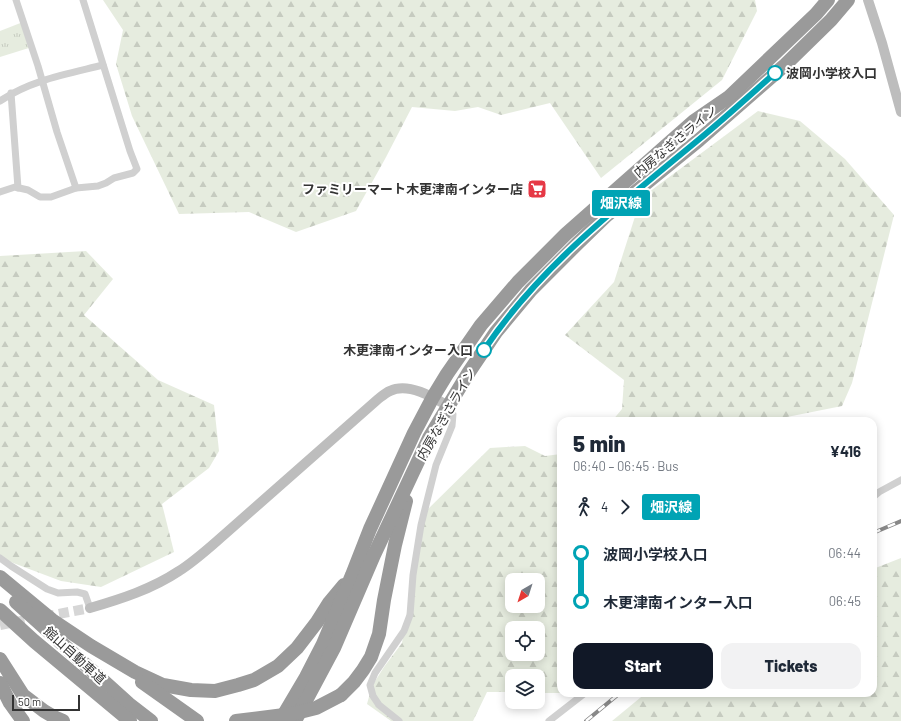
<!DOCTYPE html>
<html lang="en">
<head>
<meta charset="utf-8">
<style>
  :root { --surface:#fff; --page:#f2f2f3; --text:#1f2937; --muted:#747a83; --accent:#111827 }
  body { margin:0; font-family:Barlow,"Noto Sans JP",sans-serif; background:var(--page); color:var(--text); height:100vh; display:flex; flex-direction:column; font-size:15px; white-space:nowrap }
  * { box-sizing:border-box; margin:0 }
  p { font-size:13px; color:var(--muted) }
  .icon { flex:none; width:22px; height:22px; fill:none; stroke:currentColor; stroke-width:2; stroke-linecap:round; stroke-linejoin:round }
  .map { position:relative; flex:1; overflow:hidden }
  .sheet { position:absolute; left:557px; top:417px; width:320px; height:280px; display:flex; flex-direction:column; background:var(--surface); border-radius:12px; box-shadow:0 2px 10px #0003 }
  .sheet>* { flex:none }
  .badge { padding:0 8px; border-radius:3px; font-size:14px; line-height:26px }
  .needle { width:26px; rotate:219deg }
  .tools { position:absolute; left:505px; top:573px; display:grid; gap:8px }
  .tools a { display:grid; place-items:center; width:40px; height:40px; border-radius:8px; background:var(--surface); box-shadow:0 2px 10px #0003; font-size:20px }
  .scale { position:absolute; left:12px; bottom:10px; width:68px; box-sizing:border-box; padding-left:4px; border:2px solid #333; border-top:0; font-size:11px; line-height:14px; white-space:nowrap; color:#333; -webkit-text-stroke:3px #fff; paint-order:stroke }
  .map>.badge { position:absolute; translate:-50% -50%; box-shadow:0 0 0 2px #fff }
  .legs { display:flex; align-items:center; gap:6px; height:44px; padding:0 16px; font-size:13px }
  .legs p { margin-inline-start:auto }
  .headline { display:flex; align-items:center; justify-content:space-between; height:68px; padding:0 16px }
  h1 { font-size:22px; font-weight:800; line-height:30px }
  .button { display:flex; gap:8px; margin-top:auto; padding:8px 16px }
  .button a { flex:1; height:46px; border-radius:12px; background:var(--accent); color:#fff; font-size:16px; font-weight:800; line-height:46px; text-align:center }
  .button a+a { background:var(--page); color:var(--text) }
  ul { padding:0 16px; list-style:none }
  li { display:flex; align-items:center; gap:14px; height:48px; font-size:15px }
  li i { display:grid; place-items:center; width:6px; height:100%; margin:0 5px; background:currentColor }
  li i::after { content:''; width:10px; height:10px; margin:-5px; border:3px solid; border-radius:50%; background:var(--surface) }
  li p { margin-inline-start:auto }
  li:first-child i { background:linear-gradient(#0000 50%,currentColor 0) }
  li:last-child i { background:linear-gradient(currentColor 50%,#0000 0) }
  .map>svg:first-child { display:block }
  .forest { fill:url(#forest-firs); fill-rule:evenodd }
  .park { fill:url(#park-tufts) }
  .lines { fill:none; stroke-linecap:round; stroke-linejoin:round }
  .secondary-tunnel { stroke:#d6d6d6; stroke-width:10; stroke-dasharray:10 5; stroke-linecap:butt }
  .street { stroke:#d0d0d0; stroke-width:7 }
  .secondary { stroke:#bdbdbd; stroke-width:10 }
  .highway { stroke:#9a9a9a; stroke-width:14 }
  .rail-casing { stroke:#888; stroke-width:4 }
  .rail { stroke:#fff; stroke-width:2.5; stroke-dasharray:8; stroke-linecap:butt }
  .highway-bridge { stroke:#9a9a9a; stroke-width:14 }
  .line-1-casing { stroke:#fff; stroke-width:9 }
  .line-1 { stroke:#00a3b4; stroke-width:6 }
  .stop-1-dot { fill:#fff; stroke:#00a3b4; stroke-width:2 }
  .labels { text-anchor:middle; stroke-width:4; stroke-linejoin:round; paint-order:stroke }
  .stop-label { font-size:13px; font-weight:bold; fill:#333; stroke:#fff; text-anchor:start }
  .street-label { font-size:13px; fill:#333; stroke:#fff }
  .poi-label { font-size:13px; font-weight:bold; fill:#333; stroke:#fff; text-anchor:end }
</style>
</head>
<body>
<div class="map">
<svg width="901" height="721" viewBox="0 0 901 721">
  <defs>
    <pattern id="forest-firs" width="22" height="20" patternUnits="userSpaceOnUse"><rect width="22" height="20" fill="#e6ecdf"/><path d="M5 1l3.5 6h-7zM16 11l3.5 6h-7z" fill="#c6cbc0"/></pattern>
    <pattern id="park-tufts" width="24" height="20" patternUnits="userSpaceOnUse"><rect width="24" height="20" fill="#e6ecdf"/><path d="M3 7l-1-3M5 7V3M7 7l1-3M15 17l-1-3M17 17v-4M19 17l1-3" fill="none" stroke="#c6cbc0"/></pattern>
  </defs>
  <rect width="100%" height="100%" fill="#fff"/>
  <g class="forest">
    <path d="M103,0H755L757,11L722,80L601,178L550,103L501,115L478,107L455,111L412,107L385,159L356,211L296,232L249,212L179,214L132,116L116,64L123,30Z"/>
    <path d="M758,111L800,121L845,159L894,215L852,383L842,406L767,421H612L622,409L624,380L565,335L614,282L641,198Z"/>
    <path d="M86,251L113,279L84,315L158,380L214,405L219,451L209,468L162,504L174,552L101,587L61,581L0,558V256Z"/>
    <path d="M525,446L545,456L561,454V693H565H538V676H512V692H487L473,721H391L367,704L372,686L384,667L402,643L415,563L425,512L490,448ZM512,580H538V606H512ZM512,628H538V654H512Z"/>
    <path d="M901,558V721H612L646,693H873V569Z"/>
  </g>
  <path class="park" d="M23,22L32,47L0,57V31Z"/>
  <g class="lines">
    <path class="secondary-tunnel" d="M0,625L90,608"/>
    <g class="street">
      <path d="M16,0L38,66L57,132L76,188"/>
      <path d="M11,93L18,188"/>
      <path d="M0,101C31,80 67,74 103,65"/>
      <path d="M0,192L15,187L28,190L40,197H51L76,188L98,186L106,183L114,178L133,173L137,169L130,151L83,0"/>
      <path d="M873,497L879,492L901,480"/>
      <path d="M0,558L11,566L47,589L58,593L77,592L85,594L90,608"/>
      <path d="M399,721L379,705L373,696L370,685L375,673L404,631L410,615L413,575L421,525L436,465L452,426L453,414L448,406"/>
      <path d="M549,721L585,693"/>
    </g>
    <g class="secondary">
      <path d="M868,0L882,43L901,112"/>
      <path d="M90,608C121,599 152,589 179,571C195,561 210,547 225,534L377,400C381,397 385,393 390,391C408,382 433,397 448,406"/>
    </g>
    <g class="highway">
      <path d="M0,577L52,620L91,646L135,672L163,685L191,690L215,691L238,685L254,680L278,666L297,648L317,622L329,603L344,585"/>
      <path d="M16,602L129,704L151,721"/>
      <path d="M0,610L34,641L130,721"/>
      <path d="M0,659L23,695L44,711L56,718L63,721"/>
      <path d="M142,682L197,721"/>
      <path d="M0,683L10,703L23,721"/>
      <path d="M341,695L354,682L363,670L371,657L379,634L384,600L395,545L406,501"/>
      <path d="M280,721L306,677L323,644L352,575L370,529L414,433L433,397L447,374L481,325L518,282L566,234L694,121L729,97L816,14L828,0"/>
      <path d="M295,721L334,648L374,555L429,438L469,372L496,332L531,290L578,243L607,215L699,140L785,65L831,20L848,0"/>
    </g>
    <defs>
      <g id="rail">
        <path d="M873,533L901,521"/>
        <path d="M586,721L620,693"/>
      </g>
    </defs>
    <use href="#rail" class="rail-casing"/>
    <use href="#rail" class="rail"/>
    <path class="highway-bridge" d="M236,721L292,714L316,708L341,695"/>
  </g>
  <g class="lines">
    <defs>
      <path id="line-1" d="M484,350C540,266 621,204 697,141C724,119 749,96 775,73"/>
    </defs>
    <use href="#line-1" class="line-1-casing"/>
    <use href="#line-1" class="line-1"/>
  </g>
  <defs>
    <symbol id="supermarket-square" viewBox="-11 -11 22 22"><rect x="-9" y="-9" width="18" height="18" rx="4" fill="#e63946" stroke="#fff"/><path d="M-6-5.5h2.5l.6 2H6L4.5 2H-2.5L-4.4-4H-6ZM-1.5 3.2a1.3 1.3 0 1 0 .1 0ZM3 3.2a1.3 1.3 0 1 0 .1 0Z" fill="#fff"/></symbol>
  </defs>
  <g fill-rule="evenodd">
    <use href="#supermarket-square" x="526" y="178" width="22" height="22"/>
  </g>
  <g class="stop-1-dot">
    <circle cx="775" cy="73" r="7"/>
    <circle cx="484" cy="350" r="7"/>
  </g>
  <g class="labels">
    <g class="stop-label">
      <text x="786" y="78">波岡小学校入口</text>
      <text x="473" y="355" text-anchor="end">木更津南インター入口</text>
    </g>
    <g class="street-label">
      <text transform="translate(675 141) rotate(-40)" y="5">内房なぎさライン</text>
      <text transform="translate(446 414) rotate(-60)" y="5">内房なぎさライン</text>
      <text transform="translate(75 655) rotate(42)" y="5">館山自動車道</text>
    </g>
    <g class="poi-label">
      <text x="523" y="194">ファミリーマート木更津南インター店</text>
    </g>
  </g>
</svg>
<div class="tools">
<a><svg class="needle" viewBox="-14 -14 28 28"><path d="M0-13l5 13h-10z" fill="#e53935"/><path d="M0 13l5-13h-10z" fill="#747a83"/></svg></a>
<a><svg class="icon" aria-label="locate" viewBox="0 0 24 24"><circle cx="12" cy="12" r="6"/><path d="M12 2v4M12 18v4M2 12h4M18 12h4"/></svg></a>
<a><svg class="icon" aria-label="layers" viewBox="0 0 24 24"><path d="M12 4l9 5-9 5-9-5zM3 14l9 5 9-5"/></svg></a>
</div>
<div class="scale">50 m</div>
<b class="badge" style="left:621px;top:203px;background:#00a3b4;color:#fff">畑沢線</b>
<section class="sheet">
<div class="headline"><div><h1>5 min</h1><p>06:40 – 06:45 · Bus</p></div><b>¥416</b></div>
<div class="legs"><svg class="icon" aria-label="walk" viewBox="0 0 24 24"><circle cx="13" cy="4" r="2"/><path d="M13 8l-2 6 4 7M11 14l-3 7M7 12l3-4h3l4 4"/></svg>4<svg class="icon" aria-label="forward" viewBox="0 0 24 24"><path d="M9 5l7 7-7 7"/></svg><b class="badge" style="background:#00a3b4;color:#fff">畑沢線</b></div>
<ul>
<li><i style="color:#00a3b4"></i><b>波岡小学校入口</b><p>06:44</p></li>
<li><i style="color:#00a3b4"></i><b>木更津南インター入口</b><p>06:45</p></li>
</ul>
<div class="button"><a>Start</a><a>Tickets</a></div>
</section>
</div>
</body>
</html>
